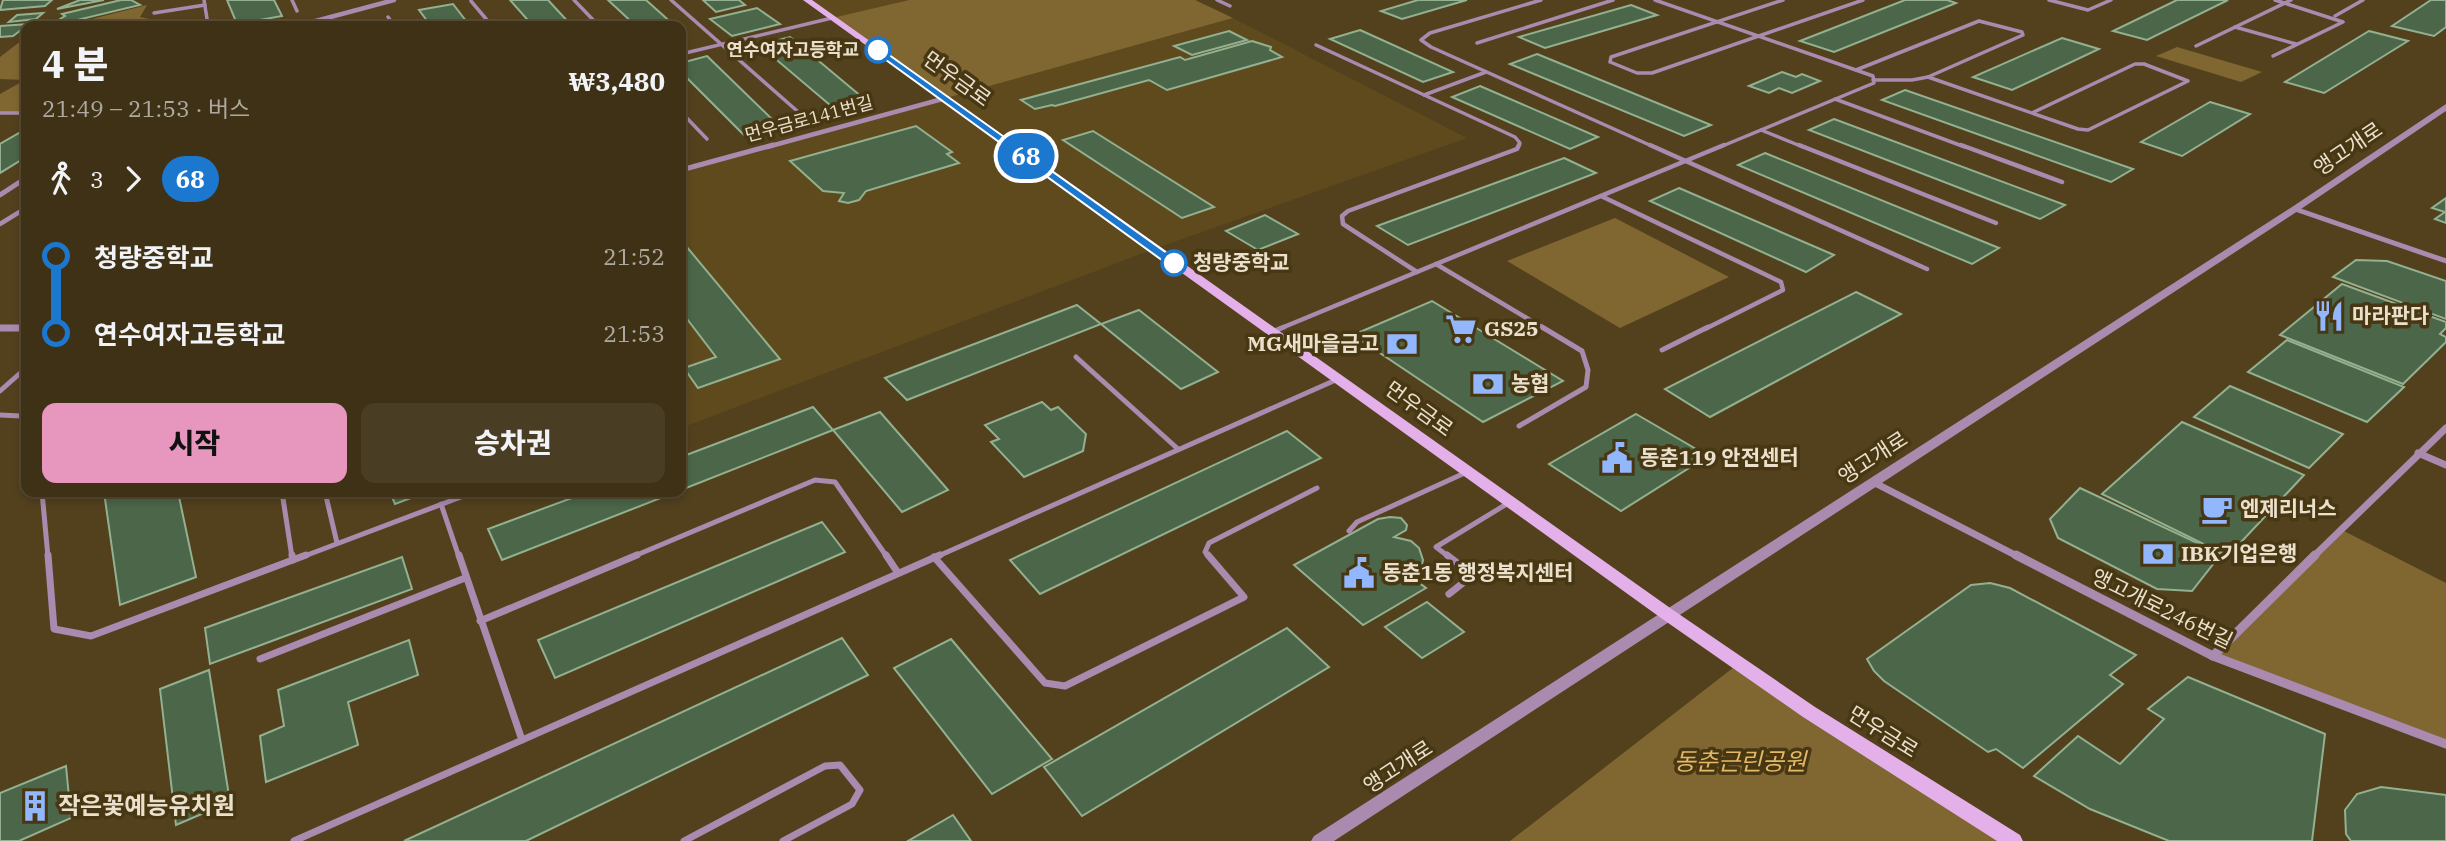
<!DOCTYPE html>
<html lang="ko">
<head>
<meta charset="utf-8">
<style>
  :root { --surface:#3e3116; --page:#493d23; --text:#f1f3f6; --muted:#ada9a1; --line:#574c35; --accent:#e797bd }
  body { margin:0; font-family:"IBM Plex Serif","Noto Sans KR",serif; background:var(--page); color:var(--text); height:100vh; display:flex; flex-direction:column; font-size:26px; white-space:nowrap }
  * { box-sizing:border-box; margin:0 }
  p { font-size:23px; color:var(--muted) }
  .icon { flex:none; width:38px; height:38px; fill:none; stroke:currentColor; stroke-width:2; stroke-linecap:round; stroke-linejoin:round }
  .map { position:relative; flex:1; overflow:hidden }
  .panel { position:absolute; left:21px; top:21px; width:665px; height:476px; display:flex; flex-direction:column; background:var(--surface); border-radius:14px; box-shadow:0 4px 10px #0003,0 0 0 2px var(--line) }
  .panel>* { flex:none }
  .badge { padding:0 14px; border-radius:23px; font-size:24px; line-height:46px }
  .map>.badge { position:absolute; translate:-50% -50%; box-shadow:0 0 0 4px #fff }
  .legs { display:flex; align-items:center; gap:10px; height:77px; padding:0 21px; font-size:23px }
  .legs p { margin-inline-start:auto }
  .overview { display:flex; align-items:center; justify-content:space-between; height:119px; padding:0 21px }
  h1 { font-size:38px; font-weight:800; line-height:52px }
  .button { display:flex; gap:14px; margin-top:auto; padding:14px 21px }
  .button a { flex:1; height:80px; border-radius:14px; background:var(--accent); color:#111; font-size:28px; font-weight:800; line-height:80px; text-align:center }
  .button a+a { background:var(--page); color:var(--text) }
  ul { padding:0 21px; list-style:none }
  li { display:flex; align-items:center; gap:24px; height:77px; font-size:26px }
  li i { display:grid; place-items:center; width:10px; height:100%; margin:0 9px; background:currentColor }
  li i::after { content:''; width:18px; height:18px; margin:-9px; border:5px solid; border-radius:50%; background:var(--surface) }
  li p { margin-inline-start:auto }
  li:first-child i { background:linear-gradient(#0000 50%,currentColor 0) }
  li:last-child i { background:linear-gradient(currentColor 50%,#0000 0) }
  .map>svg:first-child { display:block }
  .built { fill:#5f4a1e }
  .green { fill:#806631 }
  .building { fill:#4b6649; stroke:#93b190; stroke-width:2 }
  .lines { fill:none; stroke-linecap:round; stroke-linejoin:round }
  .service-far3 { stroke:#aa8aae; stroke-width:3.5 }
  .service-far2 { stroke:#aa8aae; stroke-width:4.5 }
  .service-far1 { stroke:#aa8aae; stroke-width:5 }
  .service { stroke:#aa8aae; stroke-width:7 }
  .minor-far3 { stroke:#aa8aae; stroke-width:4.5 }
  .minor-far2 { stroke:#aa8aae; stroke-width:5 }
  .minor-far1 { stroke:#aa8aae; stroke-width:7 }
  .minor { stroke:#aa8aae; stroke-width:9 }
  .tertiary { fill:#aa8aae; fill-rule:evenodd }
  .secondary { fill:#e4b0ea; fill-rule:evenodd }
  .line-1 { fill:#1c78cf; stroke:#fff; stroke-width:2 }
  .stop-1-dot { fill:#fff; stroke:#1c78cf; stroke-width:3.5 }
  .labels { text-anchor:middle; stroke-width:7; stroke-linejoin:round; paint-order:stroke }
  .far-stop-label { font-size:18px; font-weight:bold; fill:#eae0cc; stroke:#483713; text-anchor:end }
  .far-street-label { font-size:18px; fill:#eae0cc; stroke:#483713 }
  .street-label { font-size:21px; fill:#eae0cc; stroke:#483713 }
  .stop-label { font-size:21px; font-weight:bold; fill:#eae0cc; stroke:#483713; text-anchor:start }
  .poi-label { font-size:21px; font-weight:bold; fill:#eae0cc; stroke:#483713; text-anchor:start }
  .near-park-label { font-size:24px; font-style:italic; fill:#e3b966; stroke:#483713 }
  .near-poi-label { font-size:24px; font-weight:bold; fill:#eae0cc; stroke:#483713; text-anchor:start }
</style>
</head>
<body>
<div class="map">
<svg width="2446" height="841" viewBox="0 0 2446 841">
  <rect width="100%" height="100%" fill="#53411e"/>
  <g class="built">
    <path d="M807,0H909L832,18Z"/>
    <path d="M1233,18L1467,138L1154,249L681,428V170Z"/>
  </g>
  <g class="green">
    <path d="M909,0H1195L1233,18L946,98L832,18Z"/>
    <path d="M147,5L140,17L182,26H64Z"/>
    <path d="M26,37V113H0V94L25,80L0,79V57Z"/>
    <path d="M2177,47L2262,72L2241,82L2156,56Z"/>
    <path d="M1615,218L1729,277L1620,328L1507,261Z"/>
    <path d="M2340,529L2446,583V744L2213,656Z"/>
    <path d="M1738,664L2013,841H1510Z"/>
  </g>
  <g class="building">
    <path d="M3,0H52L45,6L0,10Z"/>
    <path d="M80,0H104L57,9Z"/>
    <path d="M121,0H131L140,5L65,23L60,19L65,16L62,14Z"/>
    <path d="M227,0H274L282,16L237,24Z"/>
    <path d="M510,0H548L572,26H533Z"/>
    <path d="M608,0H646L675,26H636Z"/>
    <path d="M703,0H739L745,5L716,12Z"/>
    <path d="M1418,0H1467L1402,19L1381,11Z"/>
    <path d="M1905,0H1947L1956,3L1834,52L1800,41Z"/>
    <path d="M2177,0H2228L2147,40L2113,31Z"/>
    <path d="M2431,0H2446V27L2434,36L2392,26Z"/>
    <path d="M453,4L470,26H431L419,10Z"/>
    <path d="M1631,5L1657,15L1545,48L1519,37Z"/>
    <path d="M757,8L780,24L732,36L710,19Z"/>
    <path d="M43,13L36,19L9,22L17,15Z"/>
    <path d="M29,24L13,36L0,37V26Z"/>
    <path d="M1360,30L1453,72L1423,82L1330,39Z"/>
    <path d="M1229,31L1247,40L1192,55L1174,46Z"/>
    <path d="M2369,31L2408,41L2324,93L2285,82Z"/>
    <path d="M790,37L868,102L837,111L759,45Z"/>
    <path d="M2062,38L2099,49L2012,90L1973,77Z"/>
    <path d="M1252,41L1271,47L1270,50L1282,57L1167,90L1149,80L1055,106L1052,105L1035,109L1021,100L1180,57L1185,60Z"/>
    <path d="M1537,54L1711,125L1684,136L1510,64Z"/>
    <path d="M707,56L779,126L745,136L681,72V63Z"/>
    <path d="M1782,72L1796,77L1802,74L1820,81L1792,93L1779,88L1769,93L1749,86Z"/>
    <path d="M1480,86L1598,137L1570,149L1452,97Z"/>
    <path d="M1905,90L2133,169L2111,182L1882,100Z"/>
    <path d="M2210,102L2250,114L2182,156L2141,142Z"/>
    <path d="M1834,119L2065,205L2040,219L1809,130Z"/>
    <path d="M916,126L952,152L947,154L959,163L866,191L859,200L848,203L839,201L844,193L823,191L790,161Z"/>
    <path d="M26,129V157L0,173V144Z"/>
    <path d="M1093,131L1214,207L1182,218L1063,140Z"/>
    <path d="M1765,153L1999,248L1972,264L1738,165Z"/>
    <path d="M1564,158L1596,173L1408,245L1377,226Z"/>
    <path d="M1679,188L1834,255L1806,272L1650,201Z"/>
    <path d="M2446,198V223L2435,219L2445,212L2432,208Z"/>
    <path d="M1265,215L1298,234L1258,250L1226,231Z"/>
    <path d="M681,240L780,359L698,388L684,368L716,357L681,311Z"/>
    <path d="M2356,260L2387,261L2446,281V319L2333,277Z"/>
    <path d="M2342,284L2446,322V328L2440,334L2446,337V342L2403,384L2280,335Z"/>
    <path d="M1856,292L1901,314L1710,417L1665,389Z"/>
    <path d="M1432,301L1563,381L1483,422L1353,335Z"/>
    <path d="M1077,305L1101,324L907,400L885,378Z"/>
    <path d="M1139,310L1218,372L1181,389L1101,324Z"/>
    <path d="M2287,340L2404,387L2367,422L2248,372Z"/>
    <path d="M2230,386L2343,434L2309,468L2194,417Z"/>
    <path d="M1042,402L1051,410L1058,407L1086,434L1083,451L1024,477L991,442L999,439L985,425Z"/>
    <path d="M813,407L833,430L681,490V457Z"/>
    <path d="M880,412L948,490L902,512L833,430Z"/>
    <path d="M1636,414L1708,456L1621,511L1549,464Z"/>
    <path d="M2182,422L2304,475L2228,556L2102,494Z"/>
    <path d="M1287,431L1321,458L1040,594L1010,560Z"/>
    <path d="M2080,488L2221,554L2192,591L2157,589L2058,538L2050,519Z"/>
    <path d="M104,492H178L196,577L120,605Z"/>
    <path d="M390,492H427L395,504Z"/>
    <path d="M588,492H676L502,560L488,529Z"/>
    <path d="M1390,517L1401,518L1407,525L1406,530L1394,537L1411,541L1419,548L1423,560L1421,569L1410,576L1426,588L1363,625L1294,565L1378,519Z"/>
    <path d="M822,522L845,552L555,678L538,640Z"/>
    <path d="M402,557L412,589L210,664L205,628Z"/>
    <path d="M1990,583L2010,588L2136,655L2110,675L2123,684L2023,768L1996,749L1988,752L1884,681L1874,671L1867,659L1971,585Z"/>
    <path d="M1427,602L1464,632L1422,658L1385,627Z"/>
    <path d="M1287,628L1329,667L1082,816L1044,767Z"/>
    <path d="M842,638L868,675L526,841H404Z"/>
    <path d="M951,639L1052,759L992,794L894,668Z"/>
    <path d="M409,640L418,675L348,702L358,745L266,782L260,736L284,726L278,690Z"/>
    <path d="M209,670L230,802L176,825L160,689Z"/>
    <path d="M2188,677L2325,734L2312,841H2169L2090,809L2034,776L2078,736L2120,764L2164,719L2148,709Z"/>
    <path d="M66,766L71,818L19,841H21H0V793Z"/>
    <path d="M2381,787L2446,795V841H2351L2346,834L2345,810L2357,794Z"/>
    <path d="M953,815L971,841H908Z"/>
  </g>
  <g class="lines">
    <g class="service-far3">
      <path d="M204,0L208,25"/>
      <path d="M292,0L297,11"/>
      <path d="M574,0L599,26"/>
      <path d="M671,0L804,117"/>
      <path d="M1217,0L1230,6"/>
      <path d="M1541,0L1430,33L1421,40L1431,47L1654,147"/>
      <path d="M1655,0L1873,76L1874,83L1720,147"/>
      <path d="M1783,0L1611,57L1610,62L1637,73H1652L1863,0"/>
      <path d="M2049,0L2088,10L2111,0"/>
      <path d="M471,1L492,26"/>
      <path d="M154,13L205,5"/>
      <path d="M2335,16L2363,0"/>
      <path d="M388,17L394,26"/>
      <path d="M2235,27L2296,44"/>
      <path d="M1477,43L1613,0"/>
      <path d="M1316,45L1515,137L1520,143L1518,147"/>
      <path d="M2196,46L2291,0"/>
      <path d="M681,54L832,18"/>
      <path d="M2273,56L2343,22L2275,0"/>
      <path d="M1856,70L1979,21L2022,32L2023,35L1928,77L1912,80H1873"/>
      <path d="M1928,77L2078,129L2088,130L2188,81L2144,64H2135L2032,113"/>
      <path d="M1424,95L1486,72"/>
      <path d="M1835,99L1965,147"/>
      <path d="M681,112L707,139"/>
      <path d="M0,113H26"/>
      <path d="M1761,130L1803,147"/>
    </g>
    <g class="service-far2">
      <path d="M1650,145L1927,269"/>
      <path d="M1799,145L1996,223"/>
      <path d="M1961,145L2062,182"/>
      <path d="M1601,196L1781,282L1783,290L1705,329"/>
      <path d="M0,224L26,208"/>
      <path d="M1436,264L1545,329"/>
      <path d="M1417,272L1343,224L1342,216L1348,211L1517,149L1519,145"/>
      <path d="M1279,329L1724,145"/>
    </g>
    <g class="service-far1">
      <path d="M1272,332L1284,327"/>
      <path d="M1662,350L1708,327"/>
      <path d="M1076,357L1178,449"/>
      <path d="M0,391L26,368"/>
      <path d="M0,415L21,416L26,420"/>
      <path d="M1519,426L1586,387L1588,370L1582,351L1542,327"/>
      <path d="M42,492L48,557"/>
      <path d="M282,492L292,557"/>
      <path d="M325,492L337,543"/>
      <path d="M441,504L459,557"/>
      <path d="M1349,531L1357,522L1467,472"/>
      <path d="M302,557L474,492"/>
      <path d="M632,557L815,480L835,482L887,557"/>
      <path d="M936,557L1338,379"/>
      <path d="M1209,557L1205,552L1209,543L1317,488"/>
      <path d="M1449,557L1436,547L1510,502"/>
    </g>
    <g class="service">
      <path d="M48,555L54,629L91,636L306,555"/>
      <path d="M292,555L293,560"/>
      <path d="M459,555L522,740"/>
      <path d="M886,555L898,573"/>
      <path d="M1447,555L1473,575L1449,594"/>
      <path d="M934,557L1045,683L1065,686L1244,597L1208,555"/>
      <path d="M480,621L637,555"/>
      <path d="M260,659L465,578"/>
      <path d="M294,841L940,555"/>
      <path d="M684,841L825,766L840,765L860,790L852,804L783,841"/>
    </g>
    <g class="minor-far3">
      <path d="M297,26L394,0"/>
      <path d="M767,147L946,98"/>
    </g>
    <g class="minor-far2">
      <path d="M681,170L773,145"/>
      <path d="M0,195L26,178"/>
      <path d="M2295,209L2446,261"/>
      <path d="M0,328H26"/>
    </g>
    <g class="minor-far1">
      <path d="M0,328H26"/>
      <path d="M2418,453L2446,465"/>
      <path d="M1873,482L2019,557"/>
      <path d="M2313,557L2446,428"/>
    </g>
    <g class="minor">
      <path d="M2016,555L2213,656L2446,744"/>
      <path d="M2213,656L2315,555"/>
    </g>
    <path class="tertiary" d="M2446,104V111L2298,211L1334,841H1311L1314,836L2292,207Z"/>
    <path class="secondary" d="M803,0H812L1673,610L1815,707L2020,835L2023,841H1997L1803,717L1661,618Z"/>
  </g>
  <path class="line-1" d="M878,47L1178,261V266H1170L875,52Z"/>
  <defs>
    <symbol id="restaurant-bare" viewBox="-9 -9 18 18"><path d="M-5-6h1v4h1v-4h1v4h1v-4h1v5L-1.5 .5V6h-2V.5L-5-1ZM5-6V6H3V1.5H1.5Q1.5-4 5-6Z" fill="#93b7fd" stroke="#483713" stroke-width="2.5" paint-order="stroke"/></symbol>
    <symbol id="supermarket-bare" viewBox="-9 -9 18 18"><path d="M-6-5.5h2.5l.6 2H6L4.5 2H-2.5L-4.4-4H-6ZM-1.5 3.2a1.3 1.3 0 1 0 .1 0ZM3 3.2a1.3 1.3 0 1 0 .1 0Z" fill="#93b7fd" stroke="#483713" stroke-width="2.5" paint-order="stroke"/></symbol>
    <symbol id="bank-bare" viewBox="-9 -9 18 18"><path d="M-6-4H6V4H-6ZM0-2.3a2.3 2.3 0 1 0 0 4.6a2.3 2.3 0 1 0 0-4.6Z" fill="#93b7fd" stroke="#483713" stroke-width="2.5" paint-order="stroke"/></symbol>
    <symbol id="civic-bare" viewBox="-9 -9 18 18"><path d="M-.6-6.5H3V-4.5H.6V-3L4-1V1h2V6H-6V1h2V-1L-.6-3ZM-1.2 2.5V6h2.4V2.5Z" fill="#93b7fd" stroke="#483713" stroke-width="2.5" paint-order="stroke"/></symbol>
    <symbol id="cafe-bare" viewBox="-9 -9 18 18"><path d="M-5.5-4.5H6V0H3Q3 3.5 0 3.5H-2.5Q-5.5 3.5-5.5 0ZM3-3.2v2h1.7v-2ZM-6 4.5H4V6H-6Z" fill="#93b7fd" stroke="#483713" stroke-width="2.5" paint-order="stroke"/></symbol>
    <symbol id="building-bare" viewBox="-9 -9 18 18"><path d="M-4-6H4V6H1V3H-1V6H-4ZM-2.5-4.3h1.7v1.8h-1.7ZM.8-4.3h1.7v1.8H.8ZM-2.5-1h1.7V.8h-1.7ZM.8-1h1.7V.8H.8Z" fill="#93b7fd" stroke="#483713" stroke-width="2.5" paint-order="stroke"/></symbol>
  </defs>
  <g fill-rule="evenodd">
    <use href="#restaurant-bare" x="2307" y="294" width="44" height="44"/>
    <use href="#supermarket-bare" x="1439" y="307" width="44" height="44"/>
    <use href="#bank-bare" x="1380" y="322" width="44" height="44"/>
    <use href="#bank-bare" x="1466" y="362" width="44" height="44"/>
    <use href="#civic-bare" x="1595" y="436" width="44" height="44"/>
    <use href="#cafe-bare" x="2195" y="487" width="44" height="44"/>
    <use href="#bank-bare" x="2136" y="532" width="44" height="44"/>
    <use href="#civic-bare" x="1337" y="551" width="44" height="44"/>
    <use href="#building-bare" x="13" y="784" width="44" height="44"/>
  </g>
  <g class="stop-1-dot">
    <circle cx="878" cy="50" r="12"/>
    <circle cx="1174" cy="263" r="12"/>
  </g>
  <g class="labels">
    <g class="far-stop-label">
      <text x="859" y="56">연수여자고등학교</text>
    </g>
    <g class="far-street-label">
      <text transform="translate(809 119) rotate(-15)" y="6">먼우금로141번길</text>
    </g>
    <g class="street-label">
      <text transform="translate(957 79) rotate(36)" y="7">먼우금로</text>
      <text transform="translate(2348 149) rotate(-34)" y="7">앵고개로</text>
      <text transform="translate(1419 409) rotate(36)" y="7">먼우금로</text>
      <text transform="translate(1873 458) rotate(-33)" y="7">앵고개로</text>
      <text transform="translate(2162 609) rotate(26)" y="7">앵고개로246번길</text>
      <text transform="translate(1883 732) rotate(32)" y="7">먼우금로</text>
      <text transform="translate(1398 767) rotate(-33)" y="7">앵고개로</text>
    </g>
    <g class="stop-label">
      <text x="1193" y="270">청량중학교</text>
    </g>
    <g class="poi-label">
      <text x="2352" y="323">마라판다</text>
      <text x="1484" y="336">GS25</text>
      <text x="1379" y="351" text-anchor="end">MG새마을금고</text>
      <text x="1511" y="391">농협</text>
      <text x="1640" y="465">동춘119 안전센터</text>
      <text x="2240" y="516">엔제리너스</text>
      <text x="2181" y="561">IBK기업은행</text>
      <text x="1382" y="580">동춘1동 행정복지센터</text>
    </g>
    <g class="near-park-label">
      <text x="1740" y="770">동춘근린공원</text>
    </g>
    <g class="near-poi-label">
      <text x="58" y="814">작은꽃예능유치원</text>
    </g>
  </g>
</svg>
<b class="badge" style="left:1026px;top:156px;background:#1c78cf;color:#fff">68</b>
<section class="panel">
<div class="overview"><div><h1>4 분</h1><p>21:49 – 21:53 · 버스</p></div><b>₩3,480</b></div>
<div class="legs"><svg class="icon" aria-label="walk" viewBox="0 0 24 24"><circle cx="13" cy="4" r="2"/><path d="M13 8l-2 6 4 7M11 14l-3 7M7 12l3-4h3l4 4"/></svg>3<svg class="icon" aria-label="forward" viewBox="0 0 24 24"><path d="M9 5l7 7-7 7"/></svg><b class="badge" style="background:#1c78cf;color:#fff">68</b></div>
<ul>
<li><i style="color:#1c78cf"></i><b>청량중학교</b><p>21:52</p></li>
<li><i style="color:#1c78cf"></i><b>연수여자고등학교</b><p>21:53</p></li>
</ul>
<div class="button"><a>시작</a><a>승차권</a></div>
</section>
</div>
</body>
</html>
